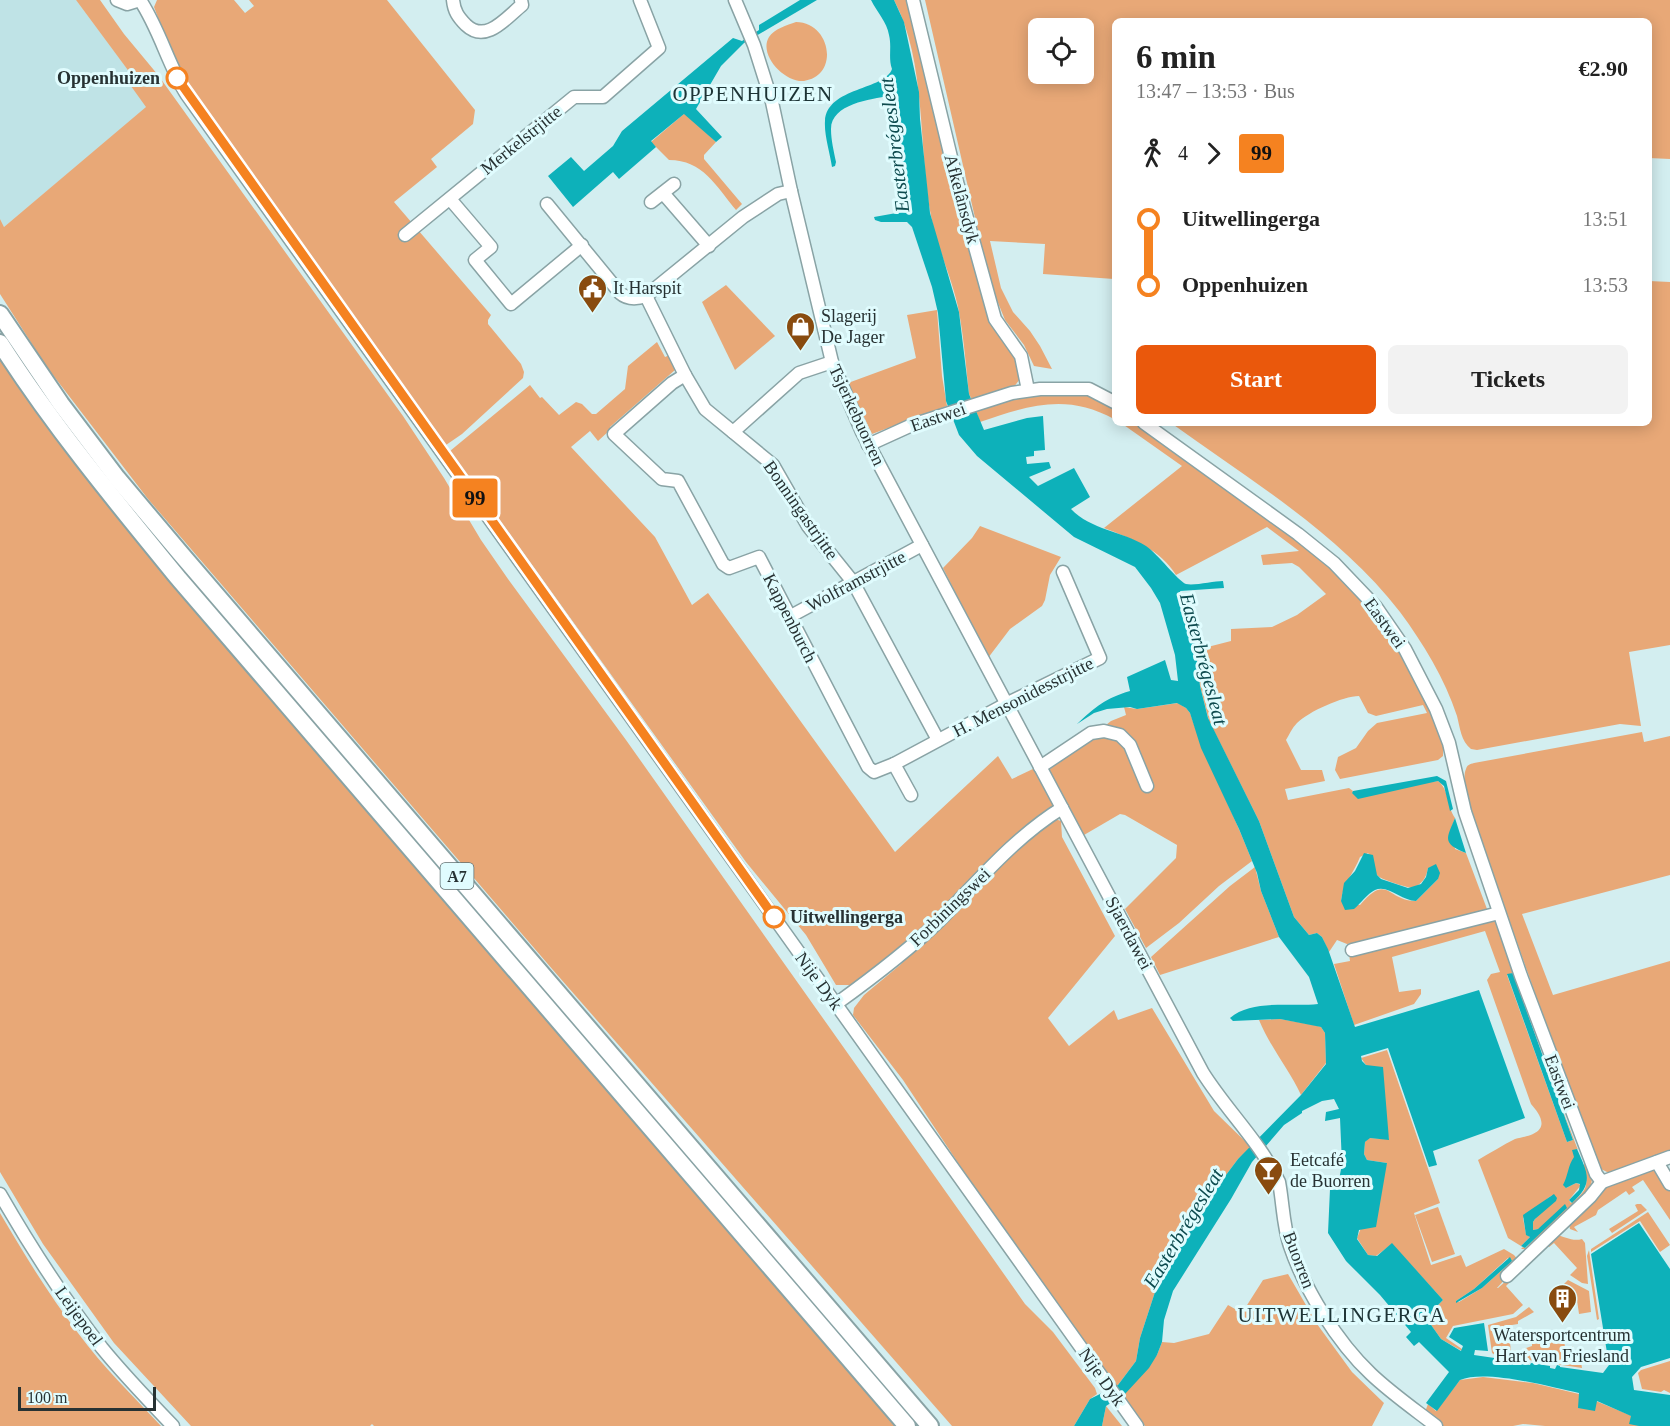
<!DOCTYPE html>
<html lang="en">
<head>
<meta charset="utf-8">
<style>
  :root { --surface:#fff; --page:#f2f2f2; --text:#222; --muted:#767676; --accent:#ea580c }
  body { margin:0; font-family:"Times New Roman",serif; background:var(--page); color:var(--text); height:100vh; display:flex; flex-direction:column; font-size:22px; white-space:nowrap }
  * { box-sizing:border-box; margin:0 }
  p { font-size:20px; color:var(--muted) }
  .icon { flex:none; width:33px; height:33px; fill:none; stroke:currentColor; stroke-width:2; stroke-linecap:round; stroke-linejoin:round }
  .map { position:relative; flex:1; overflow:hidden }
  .sheet { position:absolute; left:1112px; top:18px; width:540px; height:408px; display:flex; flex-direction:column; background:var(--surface); border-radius:9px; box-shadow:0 3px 15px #0003 }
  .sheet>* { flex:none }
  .badge { padding:0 12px; border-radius:4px; font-size:21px; line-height:39px }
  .controls { position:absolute; left:1028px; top:18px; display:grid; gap:12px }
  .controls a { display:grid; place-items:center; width:66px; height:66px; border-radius:9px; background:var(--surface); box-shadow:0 3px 15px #0003; font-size:30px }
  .scale { position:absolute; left:18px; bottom:15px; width:138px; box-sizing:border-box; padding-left:6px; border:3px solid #273233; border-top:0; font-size:16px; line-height:21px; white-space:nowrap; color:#273233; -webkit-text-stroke:4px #e0fcfe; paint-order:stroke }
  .map>.badge { position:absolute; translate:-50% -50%; box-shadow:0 0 0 3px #fff }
  .legs { display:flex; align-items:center; gap:9px; height:66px; padding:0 24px; font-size:20px }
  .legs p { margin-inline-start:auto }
  .overview { display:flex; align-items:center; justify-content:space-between; height:102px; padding:0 24px }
  h1 { font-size:33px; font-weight:700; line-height:45px }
  .cta { display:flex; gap:12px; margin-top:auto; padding:12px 24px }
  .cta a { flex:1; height:69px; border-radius:9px; background:var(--accent); color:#fff; font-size:24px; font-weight:700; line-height:69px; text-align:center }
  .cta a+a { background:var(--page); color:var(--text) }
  ul { padding:0 24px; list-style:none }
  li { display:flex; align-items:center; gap:21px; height:66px; font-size:22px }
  li i { display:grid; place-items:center; width:9px; height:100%; margin:0 8px; background:currentColor }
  li i::after { content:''; width:15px; height:15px; margin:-8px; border:4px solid; border-radius:50%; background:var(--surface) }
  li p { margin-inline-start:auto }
  li:first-child i { background:linear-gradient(#0000 50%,currentColor 0) }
  li:last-child i { background:linear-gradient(currentColor 50%,#0000 0) }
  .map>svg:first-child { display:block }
  .built { fill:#bfe3e6 }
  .green { fill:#e8a877; fill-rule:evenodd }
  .water { fill:#0db1ba }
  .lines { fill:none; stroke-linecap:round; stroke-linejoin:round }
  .minor-casing { stroke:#89a3a5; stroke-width:15 }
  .highway-casing { stroke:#89a3a5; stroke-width:20 }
  .minor { stroke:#fff; stroke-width:12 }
  .highway { stroke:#fff; stroke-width:16 }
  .line-1-casing { stroke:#fff; stroke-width:14 }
  .line-1 { stroke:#f58220; stroke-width:9 }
  .stop-1-dot { fill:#fff; stroke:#f58220; stroke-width:3 }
  .labels { text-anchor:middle; stroke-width:6; stroke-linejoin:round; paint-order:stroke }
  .shield { fill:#e0fcfe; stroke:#5e6f70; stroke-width:1.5 }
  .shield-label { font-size:16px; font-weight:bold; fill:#273233 }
  .stop-label { font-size:18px; font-weight:bold; fill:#273233; stroke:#e0fcfe; text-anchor:end }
  .street-label { font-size:18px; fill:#273233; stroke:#e0fcfe }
  .poi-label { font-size:18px; fill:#273233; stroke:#e0fcfe; text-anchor:start }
  .water-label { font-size:20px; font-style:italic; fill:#0d4a4e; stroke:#e0fcfe }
  .quarter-label { font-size:21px; letter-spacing:1.5px; fill:#1d3436; stroke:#e0fcfe }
</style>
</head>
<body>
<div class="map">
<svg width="1670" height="1426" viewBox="0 0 1670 1426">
  <rect width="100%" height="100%" fill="#d3eef0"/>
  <path class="built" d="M0,0H76L134,78L128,82L147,107L4,227L0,219Z"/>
  <g class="green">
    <path d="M76,0H100L124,34L158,75L403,416L444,478L481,540L508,579L626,740L987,1250L1025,1304L1053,1332L1095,1388L1097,1394L1090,1399L1074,1426H952L553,970L148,499L46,366L0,294V219L4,227L146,107L128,82L133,77Z"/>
    <path d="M157,0H234L245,13L254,6L249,0H387L475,110L473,124L431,159L437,167L394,202L491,315L488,320V324L521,364L524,372L523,378L462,434L446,445L176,66L154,7Z"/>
    <path d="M894,0H909L983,286L1015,354L1021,378L1012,389L972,400L969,394C966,367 964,339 959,312C953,279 937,249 931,216C918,148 927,62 894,0Z"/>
    <path d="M925,0H1670V159L1649,158L1648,21H1114V279L1043,274L1045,244L990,241L1001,288L1013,312L1030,331L1040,346L1052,369L1034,366L1024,345L1005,320L990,283ZM1038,28H1083V74H1038Z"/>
    <path d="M796,22C831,22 840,76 804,81C785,83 758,55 769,37C774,29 787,25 796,22Z"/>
    <path d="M685,113L716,142L704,155V159L742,204L736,210C716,186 703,160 669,160L651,142Z"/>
    <path d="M1649,281L1670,282V645L1629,652L1641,726L1620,724L1477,750L1471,749C1461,741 1460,728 1457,716C1445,679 1423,643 1400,612C1339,533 1251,481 1171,423H1648Z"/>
    <path d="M726,285L775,336L735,370L702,302Z"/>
    <path d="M937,310L942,376L947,406L872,434L848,383L916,358L907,315Z"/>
    <path d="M657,342L665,357L672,354L677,366L675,370L610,427V430L598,441L590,431L571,447L655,537L692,605L708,593L895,852L998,756L1012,779L1035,768L1053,803V808L917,937L859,982L850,985H836L806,935L746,862L450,451L530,385L540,398L542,397L559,415L576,402L582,404L592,414H596L625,389L628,366Z"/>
    <path d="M0,359L69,456L109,507L899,1426H374L372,1424L370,1426H191L114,1343L43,1244L0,1172Z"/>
    <path d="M1077,390L1114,408V419C1067,393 1029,405 980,422L976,411L1037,391Z"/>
    <path d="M1121,423H1138L1314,550L1359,593L1413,666L1443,740V756L1438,760L1340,779L1335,770L1338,757L1356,748L1368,731L1377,723L1427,713L1423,705L1376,716L1368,713L1359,696C1343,696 1308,712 1297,723C1292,728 1289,735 1286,740L1301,770H1322L1325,781L1285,789L1288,800L1349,788L1353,791L1352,793L1438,781C1449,789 1447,807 1455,818L1452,826L1455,849L1466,853L1487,909L1363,942L1347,944L1337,940L1329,952L1322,937L1317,933L1309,935L1294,917L1259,821L1209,721L1200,686L1196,650L1231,641V629L1272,627L1297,615L1326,594L1299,567L1292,563L1263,565L1261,555L1299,551L1267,527L1176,575C1160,549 1132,539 1104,528L1182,466ZM1368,853C1377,864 1372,866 1377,875C1379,879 1408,888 1413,888C1423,883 1426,878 1428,868L1438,879L1416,901C1387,901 1388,872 1360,905L1341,901C1343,883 1354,873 1360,857Z"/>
    <path d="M980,526L1061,557L1050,575L1045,600L1042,606L1010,629L988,658L943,568L972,538Z"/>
    <path d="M1178,703L1186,708L1190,713C1207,764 1233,811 1252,861L1219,886L1179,923L1146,948L1125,909L1176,858L1177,845L1125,815L1120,814L1084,835L1049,770L1111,721L1126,715L1124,707L1137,709Z"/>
    <path d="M1642,732L1644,742L1670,736V875L1522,914L1553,995L1670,961V1152L1613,1173L1607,1172L1597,1167L1473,819C1470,808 1461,779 1466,769C1467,765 1470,764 1474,763Z"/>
    <path d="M1055,819L1061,821L1062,837L1115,936L1048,1018L1069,1046L1114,1010L1118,1020L1152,1008L1214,1111L1251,1147L1238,1159L1217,1187L1180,1244L1155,1292L1140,1338L1136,1361L1118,1385L1115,1386L984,1202L903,1080L853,1015L854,1008L864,995L900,965L1020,844Z"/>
    <path d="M1255,867L1261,891L1279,937L1160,975L1151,957L1230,886Z"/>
    <path d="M1495,921L1513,973L1507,975L1567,1142L1573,1140L1559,1101L1578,1150L1577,1149C1573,1160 1570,1173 1565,1182L1566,1188L1576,1183L1581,1185L1569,1200L1571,1203C1588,1190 1589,1185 1583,1165L1587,1163L1592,1179L1590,1192L1528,1249H1521L1523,1247L1526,1248L1539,1234L1538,1229L1533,1230V1222L1552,1195L1523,1218L1526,1234L1530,1237L1521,1246L1508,1238L1478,1160C1490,1153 1503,1145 1515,1139C1521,1137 1527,1137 1533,1134C1549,1127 1539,1113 1531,1104L1487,980L1491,974L1500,972L1485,931L1392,957L1399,992L1421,989V994L1414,1004L1354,1025L1334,964L1350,961L1349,954Z"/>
    <path d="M1280,1019L1314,1025L1321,1027L1325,1033L1326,1063L1301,1095C1289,1069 1270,1047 1259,1020Z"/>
    <path d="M1387,1050L1440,1203L1414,1213L1431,1265L1461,1255L1466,1267L1504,1249L1514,1255L1518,1260L1506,1278L1497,1288H1498L1507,1280L1510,1282L1506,1286L1523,1305L1513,1314L1453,1326L1446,1338L1462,1349V1351L1441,1339L1429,1322L1431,1312L1443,1300L1392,1244L1376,1256L1368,1255L1357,1238L1387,1163L1367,1160L1364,1154L1365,1142L1369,1138L1389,1139L1366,1065L1361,1058ZM1508,1258L1512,1261L1482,1288L1459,1302L1456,1301L1474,1289Z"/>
    <path d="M1654,1167L1670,1189V1220L1643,1180L1632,1187L1635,1191L1629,1195L1626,1191L1598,1210L1596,1215L1574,1227L1578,1232L1570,1229L1569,1224L1611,1183Z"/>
    <path d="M1637,1204H1641L1647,1210L1612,1233L1609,1229L1638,1211L1635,1205Z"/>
    <path d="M1438,1207L1455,1254L1432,1262L1415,1215Z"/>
    <path d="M1648,1212L1670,1245L1660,1252L1640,1221L1591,1252V1249Z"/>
    <path d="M0,1213C24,1254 49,1295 78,1333C103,1367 133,1396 161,1426H0Z"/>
    <path d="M1555,1235C1565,1236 1572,1242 1582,1239L1585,1243L1588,1284L1582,1283L1570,1275L1577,1268L1554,1243L1549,1247L1546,1244Z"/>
    <path d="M1589,1250L1599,1319L1597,1320L1587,1256Z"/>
    <path d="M1288,1274L1317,1324L1352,1372L1384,1403L1372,1426H1145L1122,1396L1157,1355L1162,1342L1174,1343L1209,1334L1228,1305L1242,1313L1263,1280Z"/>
    <path d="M1568,1280L1589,1291L1591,1312L1579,1314L1577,1300H1573L1572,1295L1552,1298V1296Z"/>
    <path d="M1529,1307L1534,1312L1518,1321V1324L1500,1327V1333H1496L1498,1343H1510L1511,1351L1517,1350L1518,1353L1523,1352V1349L1532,1346V1341L1539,1340V1343L1545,1342V1339L1552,1338L1553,1342L1564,1340L1565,1347L1573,1346L1575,1362H1581L1582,1368L1495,1355L1492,1353L1488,1325L1516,1317Z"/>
    <path d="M1670,1361V1393L1664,1390L1661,1392L1642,1389L1638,1373L1641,1370Z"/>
    <path d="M1483,1377L1533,1383L1579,1394L1632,1416L1639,1426H1545L1523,1424L1513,1426H1442L1425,1412L1428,1404L1436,1411L1460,1380Z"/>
    <path d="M1106,1406L1122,1426H1102Z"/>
  </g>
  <g class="water">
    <path d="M800,0H817L744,43L721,66L696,109L722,137L716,142L684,114L651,141L656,147L619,179L613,172L573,207L548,176L571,157L584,171L613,146L622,131L733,38L742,41L759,30V25Z"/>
    <path d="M871,0H894L904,22L919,92L920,119L930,213L959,312L969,394L984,430L1027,418L1043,416L1045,450L1034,451V456L1026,457L1027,464L1049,462L1051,468L1029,477L1038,486L1074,468L1090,497L1071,509C1091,530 1122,531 1146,546C1158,554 1178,581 1186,584C1194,586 1214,581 1223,581L1224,588L1180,591L1195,642L1200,686L1208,718L1259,821L1294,917L1309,935L1317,933L1322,937L1328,949L1355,1027L1479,990L1525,1118L1433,1151L1437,1165L1429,1167L1388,1048L1361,1056L1362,1061L1366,1065L1383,1067L1389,1140L1370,1138L1365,1142L1364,1154L1367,1160L1387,1163L1376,1227L1359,1230L1357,1239L1368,1255L1377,1256L1392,1243L1443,1300L1431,1312L1429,1322L1441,1339L1461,1351L1463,1346L1449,1337L1454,1328L1484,1323L1488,1351L1475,1350L1474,1355L1515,1361V1363L1530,1365L1531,1363L1550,1366V1368L1555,1369L1557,1365L1560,1366V1367L1603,1373L1609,1365L1591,1254L1639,1223L1670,1269V1358L1641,1367L1632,1377L1634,1390L1670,1395V1426H1639L1629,1424L1631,1416L1597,1401L1595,1411L1578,1408L1579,1393C1551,1387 1486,1369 1460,1380L1437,1411L1426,1403L1449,1372L1419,1342L1414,1346L1406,1337L1411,1332L1380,1295L1346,1261L1328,1233L1330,1189L1338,1185L1342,1164L1340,1118L1325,1121L1326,1112L1339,1109L1334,1099L1322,1101L1302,1111V1113L1284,1125L1252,1162L1231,1199L1173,1291L1164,1320L1162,1342L1157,1355L1149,1368L1125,1394L1106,1406L1102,1426H1074L1090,1399L1118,1385L1136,1361L1140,1338L1155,1292L1180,1244L1217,1187L1238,1159L1301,1095L1326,1064L1325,1033L1321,1027L1280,1019L1233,1021L1230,1018C1252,999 1291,1007 1318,1004L1309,977L1279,937L1261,891L1257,873L1239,829L1201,748L1190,713L1186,708L1177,703L1137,709L1130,707L1107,709L1094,713L1077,724C1095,707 1106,698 1130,691L1127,677L1165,660L1171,680L1178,681L1175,655L1160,603L1151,588L1135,567L1074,537L977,456L959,435L946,401L938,313L932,287L912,227L907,222H881L875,220L874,217L902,212L906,209L898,95L895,91H890L889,96C871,99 831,104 831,129C831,140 834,152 836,162L835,166L832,167C830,153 824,135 825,121C827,87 885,90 892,69C888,58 892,47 889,35C887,22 877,12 871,0Z"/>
    <path d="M1437,776L1446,781L1453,809L1450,811L1444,786L1438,781L1358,799L1352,793L1353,791Z"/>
    <path d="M1455,818L1466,853C1441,843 1447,838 1455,818Z"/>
    <path d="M1364,853L1373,855L1377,875L1381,879L1408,888L1421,884L1426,877L1428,868L1436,864L1440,873L1438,879L1416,901C1402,901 1388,884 1375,890C1367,894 1361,903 1354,909L1345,910L1341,901L1344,883L1355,871Z"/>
    <path d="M1513,973L1573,1140L1567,1142L1507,974Z"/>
    <path d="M1577,1149C1588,1174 1594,1183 1572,1203L1569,1200L1579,1190L1580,1184L1576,1183L1566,1188L1563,1185C1568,1176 1568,1165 1574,1157L1572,1150Z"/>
    <path d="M1554,1194L1557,1198L1556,1201L1535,1219L1533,1222V1230L1538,1229L1565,1204L1567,1208L1525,1248L1521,1246L1530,1237L1526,1235L1523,1215Z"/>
    <path d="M1510,1257L1512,1261L1482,1288L1456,1303V1301L1474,1289Z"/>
  </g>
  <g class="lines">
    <defs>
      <g id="minor">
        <path d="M117,0L127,4L140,0"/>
        <path d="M140,0C160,30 168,65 187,95L1137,1426"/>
        <path d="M453,0C454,11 458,17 466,25C486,44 506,18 522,5L521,0"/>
        <path d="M735,0L754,45L772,102L791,191L832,362L862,432L1203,1073C1227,1111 1260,1142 1279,1182C1283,1203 1283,1226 1290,1246C1305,1290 1337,1342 1371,1374C1391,1393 1414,1409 1436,1426"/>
        <path d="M913,0L957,182L995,319L1021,356L1028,390"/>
        <path d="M663,193L709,246"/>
        <path d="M450,199L491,247L475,260L511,304L582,245"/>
        <path d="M651,202L674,184"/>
        <path d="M547,204L620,293C628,300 637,299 646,296L743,217L778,194L791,191"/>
        <path d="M405,235L574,97H603L659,48L640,0"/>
        <path d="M646,296L685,375L705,409L773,465L808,526L853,582L938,740"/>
        <path d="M685,375L672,383L614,434L662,479L678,481L723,564L729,568L759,557L868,767L874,772L894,764L1006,704L1100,658L1063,572"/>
        <path d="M1144,423L1298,534L1334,563L1376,607L1405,649L1436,709L1449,743L1465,812L1521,976L1596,1174L1602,1182L1670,1157"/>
        <path d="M733,432L799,373L832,362"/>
        <path d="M868,445L912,425L1012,393L1040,389H1089L1114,402"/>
        <path d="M789,617L922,545"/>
        <path d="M894,764L911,795"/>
        <path d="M1040,767L1091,733L1104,731L1120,735L1130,745L1147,786"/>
        <path d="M1352,950L1499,913"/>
        <path d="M836,1004C872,978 908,951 940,920C979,880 1015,837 1062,808"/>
        <path d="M1657,1162L1670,1184"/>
        <path d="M0,1194C31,1248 64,1299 102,1348C124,1375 149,1401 173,1426"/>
        <path d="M1507,1276L1590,1197L1602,1182"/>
      </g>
      <g id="highway">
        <path d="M0,314L61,404L117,478L181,554L930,1426"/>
        <path d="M0,343C54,427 116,502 179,579L907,1426"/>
      </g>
    </defs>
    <use href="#minor" class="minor-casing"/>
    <use href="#highway" class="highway-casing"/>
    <use href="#minor" class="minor"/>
    <use href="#highway" class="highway"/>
  </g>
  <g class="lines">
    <defs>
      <path id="line-1" d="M177,78L774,917"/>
    </defs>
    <use href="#line-1" class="line-1-casing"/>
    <use href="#line-1" class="line-1"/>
  </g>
  <defs>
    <symbol id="civic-pin" viewBox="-11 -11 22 30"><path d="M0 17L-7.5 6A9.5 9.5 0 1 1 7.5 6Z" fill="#894b0f" stroke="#e0fcfe"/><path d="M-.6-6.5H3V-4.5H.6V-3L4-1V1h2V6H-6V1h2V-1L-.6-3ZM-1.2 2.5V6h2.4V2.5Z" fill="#fff"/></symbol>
    <symbol id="shop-pin" viewBox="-11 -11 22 30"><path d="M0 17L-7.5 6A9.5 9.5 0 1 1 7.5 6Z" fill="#894b0f" stroke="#e0fcfe"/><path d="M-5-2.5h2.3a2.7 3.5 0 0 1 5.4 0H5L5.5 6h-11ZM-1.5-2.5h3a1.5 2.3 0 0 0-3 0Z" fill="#fff"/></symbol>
    <symbol id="bar-pin" viewBox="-11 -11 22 30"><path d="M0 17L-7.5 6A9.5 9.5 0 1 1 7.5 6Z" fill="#894b0f" stroke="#e0fcfe"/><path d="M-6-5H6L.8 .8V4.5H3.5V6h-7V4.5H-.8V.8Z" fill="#fff"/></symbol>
    <symbol id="building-pin" viewBox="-11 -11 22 30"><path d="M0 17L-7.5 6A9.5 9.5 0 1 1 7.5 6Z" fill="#894b0f" stroke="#e0fcfe"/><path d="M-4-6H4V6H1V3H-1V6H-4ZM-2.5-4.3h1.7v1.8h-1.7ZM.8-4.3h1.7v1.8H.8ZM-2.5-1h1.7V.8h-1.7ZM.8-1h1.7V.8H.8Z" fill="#fff"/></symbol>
  </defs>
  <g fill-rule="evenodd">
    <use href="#civic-pin" x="576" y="272" width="33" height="45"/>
    <use href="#shop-pin" x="784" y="310" width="33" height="45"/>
    <use href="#bar-pin" x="1252" y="1154" width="33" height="45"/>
    <use href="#building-pin" x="1546" y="1282" width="33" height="45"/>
  </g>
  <g class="stop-1-dot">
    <circle cx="177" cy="78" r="10"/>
    <circle cx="774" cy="917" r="10"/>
  </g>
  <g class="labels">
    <rect class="shield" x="440.5" y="863" width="33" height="26" rx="4.5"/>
    <g class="shield-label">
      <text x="457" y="882">A7</text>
    </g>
    <g class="stop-label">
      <text x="160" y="84">Oppenhuizen</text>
      <text x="790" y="923" text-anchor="start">Uitwellingerga</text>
    </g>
    <g class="street-label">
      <text transform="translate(521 140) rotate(-39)" y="6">Merkelstrjitte</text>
      <text transform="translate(962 199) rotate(75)" y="6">Afkelânsdyk</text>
      <text transform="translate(857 415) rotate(65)" y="6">Tsjerkebuorren</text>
      <text transform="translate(938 417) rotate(-19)" y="6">Eastwei</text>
      <text transform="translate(801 510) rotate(55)" y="6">Bonningastrjitte</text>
      <text transform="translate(856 581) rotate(-28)" y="6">Wolframstrjitte</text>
      <text transform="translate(790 618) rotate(63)" y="6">Kappenburch</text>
      <text transform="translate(1385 623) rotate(54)" y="6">Eastwei</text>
      <text transform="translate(1023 697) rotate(-27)" y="6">H. Mensonidesstrjitte</text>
      <text transform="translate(950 907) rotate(-44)" y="6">Forbiningswei</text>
      <text transform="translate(1129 933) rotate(62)" y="6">Sjaerdawei</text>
      <text transform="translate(819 981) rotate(54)" y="6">Nije Dyk</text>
      <text transform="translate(1560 1082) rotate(69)" y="6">Eastwei</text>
      <text transform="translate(1299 1260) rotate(69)" y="6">Buorren</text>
      <text transform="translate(79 1316) rotate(54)" y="6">Leijepoel</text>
      <text transform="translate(1102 1377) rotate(55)" y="6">Nije Dyk</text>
    </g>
    <g class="poi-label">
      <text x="613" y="294">It Harspit</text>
      <text x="821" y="322">Slagerij<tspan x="821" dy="21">De Jager</tspan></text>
      <text x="1290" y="1166">Eetcafé<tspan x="1290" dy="21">de Buorren</tspan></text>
      <text x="1562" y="1341" text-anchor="middle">Watersportcentrum<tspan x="1562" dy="21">Hart van Friesland</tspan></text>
    </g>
    <g class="water-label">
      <text transform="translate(894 145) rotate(-97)" y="7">Easterbrégesleat</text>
      <text transform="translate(1204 659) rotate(75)" y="7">Easterbrégesleat</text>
      <text transform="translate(1183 1228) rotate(-59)" y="7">Easterbrégesleat</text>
    </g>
    <g class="quarter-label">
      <text x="753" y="101">OPPENHUIZEN</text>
      <text x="1342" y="1322">UITWELLINGERGA</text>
    </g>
  </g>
</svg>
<div class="controls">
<a><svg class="icon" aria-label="locate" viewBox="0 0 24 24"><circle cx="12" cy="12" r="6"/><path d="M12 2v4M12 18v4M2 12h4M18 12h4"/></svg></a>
</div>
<div class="scale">100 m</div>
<b class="badge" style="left:475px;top:498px;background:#f58220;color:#111">99</b>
<section class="sheet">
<div class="overview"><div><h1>6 min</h1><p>13:47 – 13:53 · Bus</p></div><b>€2.90</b></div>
<div class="legs"><svg class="icon" aria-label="walk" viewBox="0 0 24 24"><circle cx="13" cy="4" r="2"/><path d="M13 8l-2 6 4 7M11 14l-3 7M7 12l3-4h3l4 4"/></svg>4<svg class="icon" aria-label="forward" viewBox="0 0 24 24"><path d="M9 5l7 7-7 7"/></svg><b class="badge" style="background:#f58220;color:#111">99</b></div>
<ul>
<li><i style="color:#f58220"></i><b>Uitwellingerga</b><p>13:51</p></li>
<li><i style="color:#f58220"></i><b>Oppenhuizen</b><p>13:53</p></li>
</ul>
<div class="cta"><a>Start</a><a>Tickets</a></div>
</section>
</div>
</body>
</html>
